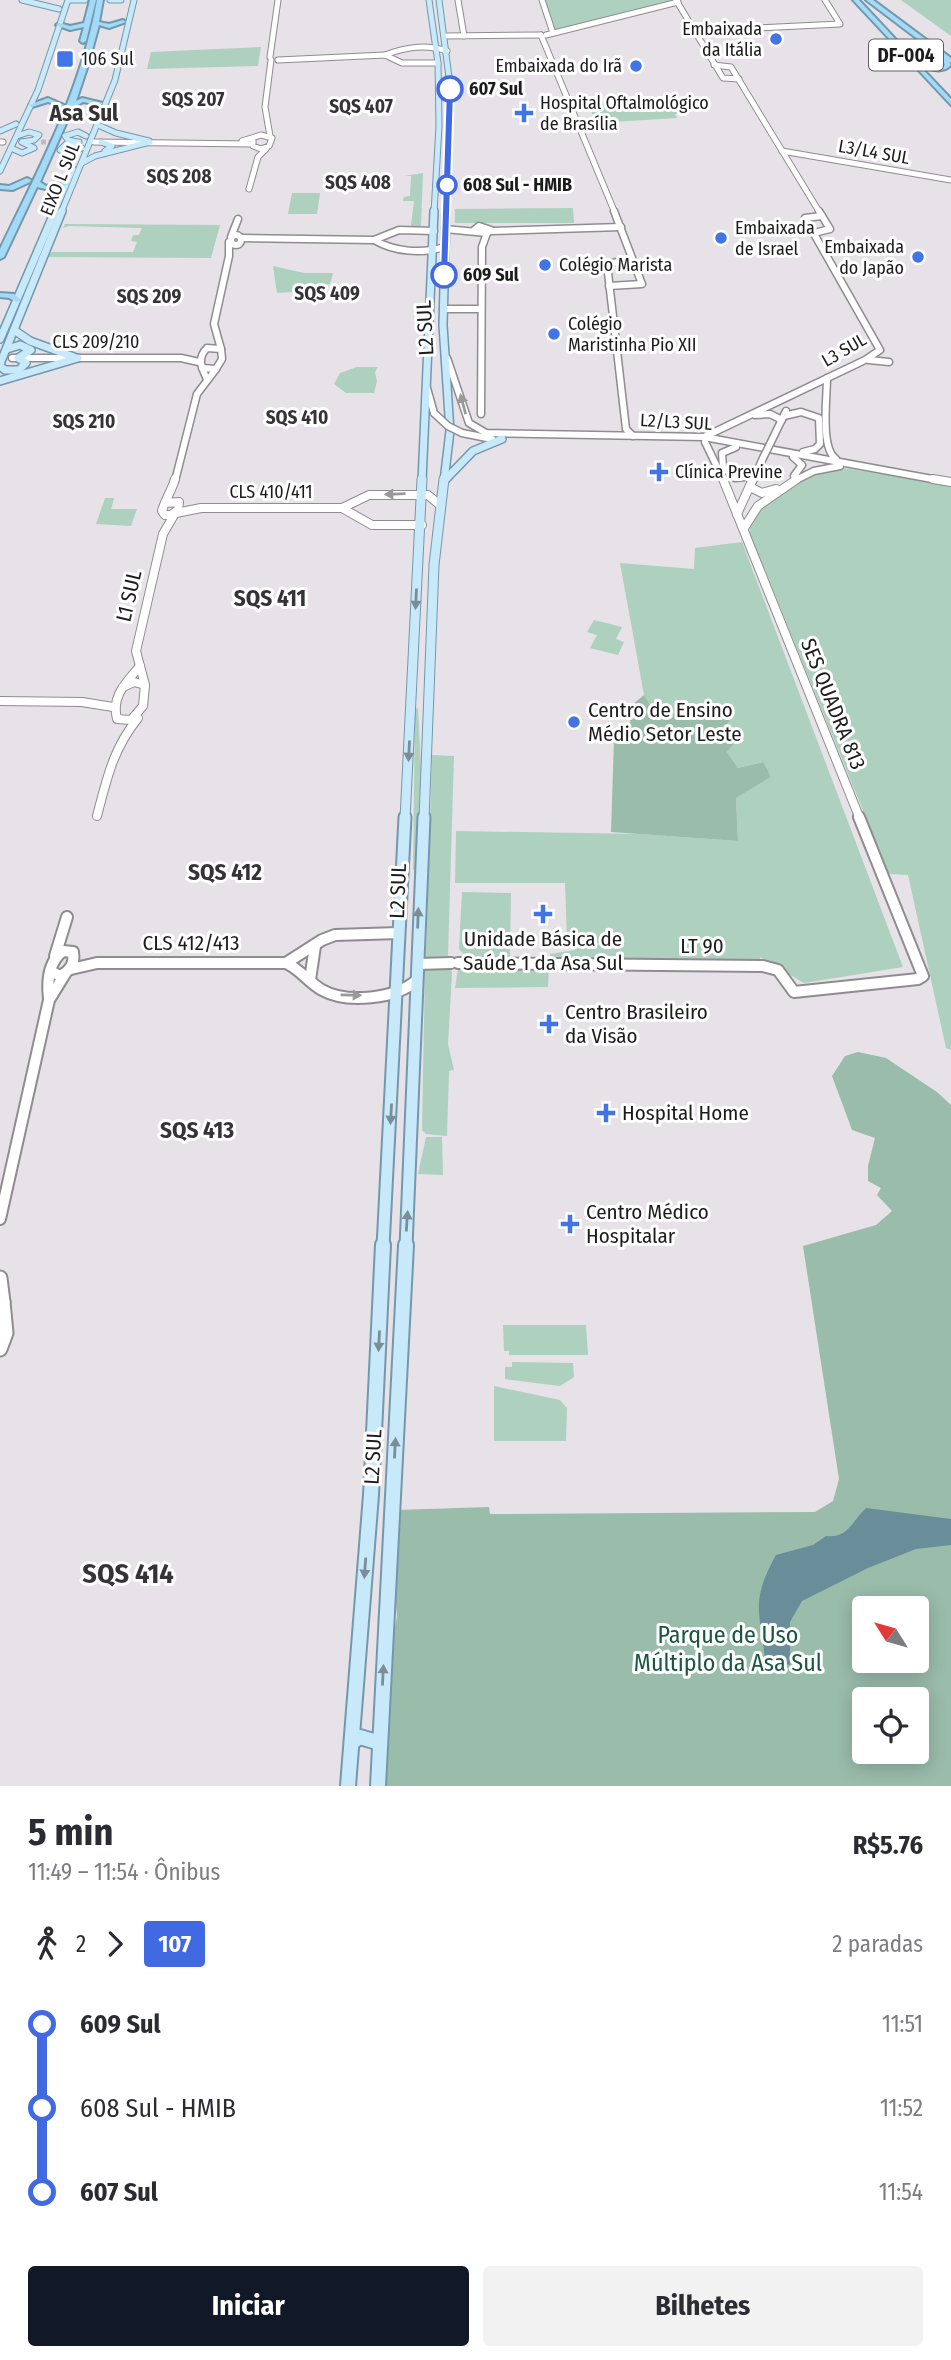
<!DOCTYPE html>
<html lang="pt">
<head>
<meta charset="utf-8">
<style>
  :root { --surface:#fff; --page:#f2f2f3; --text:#2b2b33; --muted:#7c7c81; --accent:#111827 }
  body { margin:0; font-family:"Fira Sans Condensed",sans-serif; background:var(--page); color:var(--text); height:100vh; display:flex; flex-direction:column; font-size:26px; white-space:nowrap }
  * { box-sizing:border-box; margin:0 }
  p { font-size:23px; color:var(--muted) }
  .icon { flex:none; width:38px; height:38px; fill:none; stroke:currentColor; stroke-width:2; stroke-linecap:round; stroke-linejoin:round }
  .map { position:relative; height:1786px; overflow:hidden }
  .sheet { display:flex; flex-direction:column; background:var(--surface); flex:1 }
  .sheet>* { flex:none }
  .badge { padding:0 14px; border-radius:5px; font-size:24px; line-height:46px }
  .needle { width:46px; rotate:307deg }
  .controls { position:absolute; left:852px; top:1596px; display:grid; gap:14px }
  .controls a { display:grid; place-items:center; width:77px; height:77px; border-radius:7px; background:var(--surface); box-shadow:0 4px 18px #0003; font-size:35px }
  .map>.badge { position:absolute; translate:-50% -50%; box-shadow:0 0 0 4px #fff }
  .legs { display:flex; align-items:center; gap:10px; height:77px; padding:0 28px; font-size:23px }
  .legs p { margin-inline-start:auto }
  .overview { display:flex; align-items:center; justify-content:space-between; height:119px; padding:0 28px }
  h1 { font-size:38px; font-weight:700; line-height:52px }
  .button { display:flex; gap:14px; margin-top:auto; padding:14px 28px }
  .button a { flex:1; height:80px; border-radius:7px; background:var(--accent); color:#fff; font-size:28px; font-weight:700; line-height:80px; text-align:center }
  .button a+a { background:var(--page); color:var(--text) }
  ul { padding:0 28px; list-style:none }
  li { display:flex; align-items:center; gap:24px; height:84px; font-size:26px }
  li i { display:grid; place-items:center; width:10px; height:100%; margin:0 9px; background:currentColor }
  li i::after { content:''; width:18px; height:18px; margin:-9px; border:5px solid; border-radius:50%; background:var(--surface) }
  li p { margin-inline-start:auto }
  li:first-child i { background:linear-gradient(#0000 50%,currentColor 0) }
  li:last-child i { background:linear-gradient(currentColor 50%,#0000 0) }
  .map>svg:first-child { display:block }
  .green { fill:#add0bf }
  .forest { fill:#9abcab; fill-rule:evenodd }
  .water { fill:#6a8d9a }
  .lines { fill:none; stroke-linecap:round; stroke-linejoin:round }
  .secondary-tunnel { stroke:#bebabf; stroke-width:5; stroke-dasharray:5 2.5; stroke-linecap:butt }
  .secondary-far4-casing { stroke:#8f8c90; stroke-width:7 }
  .secondary-far3-casing { stroke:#8f8c90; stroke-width:9 }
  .secondary-far2-casing { stroke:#8f8c90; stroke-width:10 }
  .secondary-far1-casing { stroke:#8f8c90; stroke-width:14 }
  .secondary-casing { stroke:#8f8c90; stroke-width:17 }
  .primary-far4-casing { stroke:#7498ab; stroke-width:7 }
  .primary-far3-casing { stroke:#7498ab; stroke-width:10 }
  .primary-far2-casing { stroke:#7498ab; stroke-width:11 }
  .primary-far1-casing { stroke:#7498ab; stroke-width:15 }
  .primary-casing { stroke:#7498ab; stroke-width:18 }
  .highway-casing { stroke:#7498ab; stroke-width:4 }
  .secondary-far4 { stroke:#fff; stroke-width:5 }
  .secondary-far3 { stroke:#fff; stroke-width:6 }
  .secondary-far2 { stroke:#fff; stroke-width:8 }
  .secondary-far1 { stroke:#fff; stroke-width:10 }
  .secondary { stroke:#fff; stroke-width:13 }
  .primary-far4 { stroke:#c8e9fa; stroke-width:5 }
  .primary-far3 { stroke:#c8e9fa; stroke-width:7 }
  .primary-far2 { stroke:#c8e9fa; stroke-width:9 }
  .primary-far1 { stroke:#c8e9fa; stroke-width:11 }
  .primary { stroke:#c8e9fa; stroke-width:14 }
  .highway { fill:#a3daf7; fill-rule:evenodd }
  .secondary-bridge-casing { stroke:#8f8c90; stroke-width:9; stroke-linecap:butt }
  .secondary-bridge { stroke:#fff; stroke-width:6 }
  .oneway { fill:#999 }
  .oneway2 { fill:#7b8d97 }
  .line-1 { fill:#4169e1; stroke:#fff; stroke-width:2 }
  .poi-dot { fill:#4274e5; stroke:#fff; stroke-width:2.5 }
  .stop-1-dot { fill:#fff; stroke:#4169e1; stroke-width:3.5 }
  .labels { text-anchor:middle; stroke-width:6; stroke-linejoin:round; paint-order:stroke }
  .far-poi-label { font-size:18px; fill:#1d1c1d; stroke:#fff; text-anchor:start }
  .far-stop-label { font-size:18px; font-weight:bold; fill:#1d1c1d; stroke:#fff; text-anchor:start }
  .far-street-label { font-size:18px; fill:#1d1c1d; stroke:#fff }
  .shield { fill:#fff; stroke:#616061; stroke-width:2 }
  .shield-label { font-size:19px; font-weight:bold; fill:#1d1c1d }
  .far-neighbourhood-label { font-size:19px; font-weight:bold; fill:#353336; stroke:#fff }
  .street-label { font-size:21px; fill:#1d1c1d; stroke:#fff }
  .poi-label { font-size:21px; fill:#1d1c1d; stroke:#fff; text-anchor:start }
  .far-district-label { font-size:23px; font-weight:bold; fill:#353336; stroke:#fff }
  .neighbourhood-label { font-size:23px; font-weight:bold; fill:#353336; stroke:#fff }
  .near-park-label { font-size:24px; fill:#1a5740; stroke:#fff }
  .near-neighbourhood-label { font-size:28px; font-weight:bold; fill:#353336; stroke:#fff }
</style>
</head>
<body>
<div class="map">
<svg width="951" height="1786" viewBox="0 0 951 1786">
  <rect width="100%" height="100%" fill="#e6e2e7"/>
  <g class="green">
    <path d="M545,0H670V2L554,30Z"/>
    <path d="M901,0H951V36Z"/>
    <path d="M261,47L258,66L147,69L151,52Z"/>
    <path d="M653,99L655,105L670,104L674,111L682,113L675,114L677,118L596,123L588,103Z"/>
    <path d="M423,173L421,226H411L414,201H403L404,197L410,196L411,176H404Z"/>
    <path d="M292,193H320L317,214H288Z"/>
    <path d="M573,208L574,223H455V209Z"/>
    <path d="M65,224L220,225L211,258L47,257L52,252H133L137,242L131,241L133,235H139L142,228L69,226L63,228Z"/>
    <path d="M273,266L304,273H333L330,284L294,292L277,293Z"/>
    <path d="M357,367H378L375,372L377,381L374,393H346L334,384L340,373Z"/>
    <path d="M831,466L951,485V1050L946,1048L908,875L889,874L750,534L749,516L805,475Z"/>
    <path d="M105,498H114L111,509H137L131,526L96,524Z"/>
    <path d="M742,542L903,967L804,983L760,957V960L550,958V954L575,950V940L567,939L565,883H455L456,831L640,834L738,841L736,798L771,777L762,762L738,768L727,752L739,737L723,730L730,720L714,713L656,714L644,695L620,563L694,569L695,548Z"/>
    <path d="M594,620L622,627L616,639L624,642L618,655L590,648L597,635L587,632Z"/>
    <path d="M418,708L421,768L416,868L413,870L415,709Z"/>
    <path d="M432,755L454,756L448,956L426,957Z"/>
    <path d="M462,892L511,893L510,957L466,956L459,949Z"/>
    <path d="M474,964L549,965L548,987L455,988L458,969Z"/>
    <path d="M425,965L450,967L452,973L448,1044L454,1070L449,1071L447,1136L426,1134L422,1130Z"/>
    <path d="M426,1137H442L443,1175L418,1174Z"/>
    <path d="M503,1325H586L588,1355H509V1351H504Z"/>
    <path d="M512,1362L573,1363L574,1377L560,1386L505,1379V1367H512Z"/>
    <path d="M494,1386L560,1400L567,1408L566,1441H494Z"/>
  </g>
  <g class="forest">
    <path d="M644,695L656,714L714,713L730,720L723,730L739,738L727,752L738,768L763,762L771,777L736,798L738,841L611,832L614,739L632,733L628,708Z"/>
    <path d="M858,1052L886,1058L937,1092L951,1105V1786H383L389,1663L397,1616L393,1571L396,1510L489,1507L490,1514L815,1512L833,1501L839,1479L803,1246L876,1225L892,1211L877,1195L881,1188L868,1181V1166L875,1138L852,1130L832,1076L845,1056ZM864,1608H917V1661H864ZM864,1699H917V1752H864Z"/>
  </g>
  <path class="water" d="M866,1508L951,1519V1545L916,1549L868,1568L802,1601L790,1622V1665L765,1660C760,1611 750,1602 776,1555L813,1545L826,1536C848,1539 852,1521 866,1508Z"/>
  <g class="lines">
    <path class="secondary-tunnel" d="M41,142H57"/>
    <defs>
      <g id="secondary-far4">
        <path d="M458,0L464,36"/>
        <path d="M542,0L553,33"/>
        <path d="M676,0L723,78L739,79"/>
        <path d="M695,31L840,24L825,0"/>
        <path d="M541,35L615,213"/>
        <path d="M546,35L678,2"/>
        <path d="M445,36L541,35"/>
        <path d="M385,55C406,47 425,44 447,51"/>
        <path d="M270,57L278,0"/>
        <path d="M278,60L385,55L402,63H438"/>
        <path d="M714,65L731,67L820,213"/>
        <path d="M270,136L265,107L271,60"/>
        <path d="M242,141L261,135L272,138L269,146L261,149L253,146V140"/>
        <path d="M0,142H3"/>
        <path d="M94,142L252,144"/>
        <path d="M782,151L951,180"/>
        <path d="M249,189L258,157L266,149"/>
      </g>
      <g id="secondary-far3">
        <path d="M445,229L487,233L491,230L479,226L473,231"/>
        <path d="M491,231L621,227"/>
        <path d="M814,233L830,229L819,211"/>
        <circle cx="236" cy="240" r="5"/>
        <path d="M231,237L238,219"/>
        <path d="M242,238L374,240L399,230L434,231"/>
        <path d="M374,240C395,252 421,254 445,247"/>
        <path d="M609,286L642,284L614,211"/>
        <path d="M443,309H481"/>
        <path d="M221,349L214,324L229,256V242"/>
        <path d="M12,358H181L199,362"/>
        <path d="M447,358L469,423L486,433L704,437L943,481"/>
        <path d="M869,360L889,362"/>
        <path d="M202,368L216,369L222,359L221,349L207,348C197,358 201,367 207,379"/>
        <path d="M827,378C827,398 820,448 836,459"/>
        <path d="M427,388L434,413"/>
        <path d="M481,414L482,247L487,233"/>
        <path d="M755,415L770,414L782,420"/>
        <path d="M784,416L801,412L819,418L820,444L815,449L803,452"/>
        <path d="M462,433L492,439"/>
        <path d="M633,436L626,429L607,264L628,260L636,263"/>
        <path d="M704,437L865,360L880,350L805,218L822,216"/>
        <path d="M705,442L724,481"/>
        <path d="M770,444L786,411"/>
        <path d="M736,447L722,453L723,467L735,478L755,476"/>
        <path d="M793,457L802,465L794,476"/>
        <path d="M175,481L197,394L216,369"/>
        <path d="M753,481L763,458"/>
        <path d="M794,481L814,471L840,466"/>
      </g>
      <g id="secondary-far2">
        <path d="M723,479L860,819"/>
        <path d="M933,479L951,482"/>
        <path d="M750,487L762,493L776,489"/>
        <path d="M165,503L179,502L178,510L171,515H165L162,511C165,500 172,490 175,479"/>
        <path d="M342,508L372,525H422"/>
        <path d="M176,513L201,508H342L369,495H428L441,506"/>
        <path d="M737,514L753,479"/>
        <path d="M744,528L758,506L797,479"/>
        <path d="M145,685L136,651L163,534L174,515"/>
        <path d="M123,687L134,682L145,685L143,706L131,720L117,719C111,696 126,683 140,666"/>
        <path d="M0,701L82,702L113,707"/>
        <path d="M97,816C107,778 113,749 138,718"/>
      </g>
      <g id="secondary-far1">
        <path d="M55,956L67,917"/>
        <path d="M286,963C300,969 308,982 322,990C347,1004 396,999 417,980"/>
        <path d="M458,963L763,966L778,970L794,992L918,979L923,976L859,817"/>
        <path d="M418,964L451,963"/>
        <path d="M71,969L97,963H286L322,940L335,935L399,933"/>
        <path d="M310,980L315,946"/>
        <path d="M49,999C47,982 48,962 63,951L73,952C75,964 70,971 60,976L51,971"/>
        <path d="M0,1219L49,1000L65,974"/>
      </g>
      <g id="secondary">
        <path d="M0,1278L3,1302"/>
        <path d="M0,1300L3,1302L6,1333L0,1349"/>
      </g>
      <g id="primary-far4">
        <path d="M22,0L59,9"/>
        <path d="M69,0H85"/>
        <path d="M110,0H121"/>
        <path d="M429,0L438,63L439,126L434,213"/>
        <path d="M439,0L450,85L446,213"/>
        <path d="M98,125L116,133L149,141"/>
        <path d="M0,131L16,124"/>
        <path d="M17,136L29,132L39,135L34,140L22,142"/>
        <path d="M77,142L68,140L65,136L78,132L86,136"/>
        <path d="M79,142L66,144L60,150L72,152L82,148"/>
        <path d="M101,142L112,146L105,151"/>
        <path d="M11,148L22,153L34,148L22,142"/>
        <path d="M82,163L95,156L150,142"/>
        <path d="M0,171L38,90L68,0"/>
        <path d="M54,213L73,169"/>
        <path d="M61,213L115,80L134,0"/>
      </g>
      <g id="primary-far3">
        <path d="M14,330L30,341L74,357"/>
        <path d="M0,339L55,211"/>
        <path d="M0,364L62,211"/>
        <path d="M0,366L5,370H19L26,363L18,358L31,350L20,345L7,349"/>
        <path d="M0,381L78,358"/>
        <path d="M446,479L473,451L502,439"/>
        <path d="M422,481L434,211"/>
        <path d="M444,481L450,431L443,325L446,211"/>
      </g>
      <g id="primary-far2">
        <path d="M405,819L422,479"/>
        <path d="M424,819L434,565L444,479"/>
      </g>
      <g id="primary-far1">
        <path d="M383,1247L405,817"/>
        <path d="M406,1247L424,817"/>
      </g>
      <g id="primary">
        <path d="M352,1742L360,1737L380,1743"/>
        <path d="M348,1786L371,1495L383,1245"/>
        <path d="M378,1786L406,1245"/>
      </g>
      <g id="highway">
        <path d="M90,0H96L86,41L83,43L80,41L84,27L70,30L56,25L59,23L70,26L84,23Z"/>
        <path d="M97,0H103L99,22L109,24L123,20L126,22L109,28L99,25L88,65L76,101L82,98L103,103L100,105L83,102L73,108L40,182L46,186L66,182L70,184L50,190L37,187L4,257L0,259V249C39,168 81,91 97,0Z"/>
        <path d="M853,0H859L915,60C925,58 932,69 945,65L940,56L866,0H873L951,58V63L949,62L951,65C942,75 928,69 918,64L951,99V105Z"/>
        <path d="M48,98L64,105L61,107L48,102L32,107L29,105Z"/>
        <path d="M27,178L31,180L30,182L13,190L0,189V185L9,186Z"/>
        <path d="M0,293L14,294L21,300L17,302L9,298L0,297Z"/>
      </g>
    </defs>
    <use href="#secondary-far4" class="secondary-far4-casing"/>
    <use href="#secondary-far3" class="secondary-far3-casing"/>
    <use href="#secondary-far2" class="secondary-far2-casing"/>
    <use href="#secondary-far1" class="secondary-far1-casing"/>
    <use href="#secondary" class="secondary-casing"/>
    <use href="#primary-far4" class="primary-far4-casing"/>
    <use href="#primary-far3" class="primary-far3-casing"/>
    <use href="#primary-far2" class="primary-far2-casing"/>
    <use href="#primary-far1" class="primary-far1-casing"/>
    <use href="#primary" class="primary-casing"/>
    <use href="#highway" class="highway-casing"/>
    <use href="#secondary-far4" class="secondary-far4"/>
    <use href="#secondary-far3" class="secondary-far3"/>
    <use href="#secondary-far2" class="secondary-far2"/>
    <use href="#secondary-far1" class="secondary-far1"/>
    <use href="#secondary" class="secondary"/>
    <use href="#primary-far4" class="primary-far4"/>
    <use href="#primary-far3" class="primary-far3"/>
    <use href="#primary-far2" class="primary-far2"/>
    <use href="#primary-far1" class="primary-far1"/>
    <use href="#primary" class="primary"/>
    <use href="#highway" class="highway"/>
    <defs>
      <g id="secondary-bridge">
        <path d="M434,413L448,426L462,433"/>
        <path d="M763,458L770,444"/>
      </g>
    </defs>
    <use href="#secondary-bridge" class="secondary-bridge-casing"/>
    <use href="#secondary-bridge" class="secondary-bridge"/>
  </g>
  <defs><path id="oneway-solid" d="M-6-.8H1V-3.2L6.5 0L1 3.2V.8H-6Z" transform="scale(1.75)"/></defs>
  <g class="oneway">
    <use href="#oneway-solid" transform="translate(463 404) rotate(-105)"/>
    <use href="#oneway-solid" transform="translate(395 494) rotate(178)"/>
    <use href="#oneway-solid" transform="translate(351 995) rotate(1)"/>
  </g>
  <g class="oneway2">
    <use href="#oneway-solid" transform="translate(416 599) rotate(93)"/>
    <use href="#oneway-solid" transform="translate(409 751) rotate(93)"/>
    <use href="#oneway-solid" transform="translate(418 918) rotate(-88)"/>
    <use href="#oneway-solid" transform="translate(391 1114) rotate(93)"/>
    <use href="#oneway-solid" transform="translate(407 1221) rotate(-86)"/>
    <use href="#oneway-solid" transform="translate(379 1341) rotate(93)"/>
    <use href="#oneway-solid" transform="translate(395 1448) rotate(-87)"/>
    <use href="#oneway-solid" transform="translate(365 1568) rotate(94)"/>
    <use href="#oneway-solid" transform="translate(383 1675) rotate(-87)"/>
  </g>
  <path class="line-1" d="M450,87L454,89L448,275L444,277L440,275L446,89Z"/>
  <g class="poi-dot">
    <circle cx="776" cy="39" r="7"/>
    <rect x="56" y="50" width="18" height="18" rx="3.5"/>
    <circle cx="636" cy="66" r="7"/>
    <path d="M520.5 102.5h7v7h7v7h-7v7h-7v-7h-7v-7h7z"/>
    <circle cx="721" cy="238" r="7"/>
    <circle cx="918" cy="257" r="7"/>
    <circle cx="545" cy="265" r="7"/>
    <circle cx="554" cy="334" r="7"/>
    <path d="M655.5 461.5h7v7h7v7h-7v7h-7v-7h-7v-7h7z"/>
    <circle cx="574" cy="722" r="7"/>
    <path d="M539.5 903.5h7v7h7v7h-7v7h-7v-7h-7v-7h7z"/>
    <path d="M545.5 1013.5h7v7h7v7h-7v7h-7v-7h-7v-7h7z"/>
    <path d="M602.5 1102.5h7v7h7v7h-7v7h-7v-7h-7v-7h7z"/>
    <path d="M566.5 1213.5h7v7h7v7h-7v7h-7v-7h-7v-7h7z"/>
  </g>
  <g class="stop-1-dot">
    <circle cx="450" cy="89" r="12"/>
    <circle cx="447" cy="185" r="9"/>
    <circle cx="444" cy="275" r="12"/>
  </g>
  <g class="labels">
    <g class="far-poi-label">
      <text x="762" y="35" text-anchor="end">Embaixada<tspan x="762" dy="21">da Itália</tspan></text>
      <text x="81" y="65">106 Sul</text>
      <text x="622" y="72" text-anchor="end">Embaixada do Irã</text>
      <text x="540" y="109">Hospital Oftalmológico<tspan x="540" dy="21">de Brasília</tspan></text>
      <text x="735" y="234">Embaixada<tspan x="735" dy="21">de Israel</tspan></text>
      <text x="904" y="253" text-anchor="end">Embaixada<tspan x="904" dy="21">do Japão</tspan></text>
      <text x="559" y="271">Colégio Marista</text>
      <text x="568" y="330">Colégio<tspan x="568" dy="21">Maristinha Pio XII</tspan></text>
      <text x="675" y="478">Clínica Previne</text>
    </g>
    <g class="far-stop-label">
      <text x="469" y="95">607 Sul</text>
      <text x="463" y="191">608 Sul - HMIB</text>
      <text x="463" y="281">609 Sul</text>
    </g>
    <g class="far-street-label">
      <text transform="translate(874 152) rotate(10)" y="6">L3/L4 SUL</text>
      <text transform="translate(60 179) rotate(-68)" y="6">EIXO L SUL</text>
      <text x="96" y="348">CLS 209/210</text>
      <text transform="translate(844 350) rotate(-30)" y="6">L3 SUL</text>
      <text transform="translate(676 422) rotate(3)" y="6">L2/L3 SUL</text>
      <text x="271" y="498">CLS 410/411</text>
    </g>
    <rect class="shield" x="869" y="39.5" width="74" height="31" rx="5"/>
    <g class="shield-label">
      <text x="906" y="62">DF-004</text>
    </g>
    <g class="far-neighbourhood-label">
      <text x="193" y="106">SQS 207</text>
      <text x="361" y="113">SQS 407</text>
      <text x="179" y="183">SQS 208</text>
      <text x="358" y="189">SQS 408</text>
      <text x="327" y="300">SQS 409</text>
      <text x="149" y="303">SQS 209</text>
      <text x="297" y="424">SQS 410</text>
      <text x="84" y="428">SQS 210</text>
    </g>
    <g class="street-label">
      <text transform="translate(425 328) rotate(-93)" y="7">L2 SUL</text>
      <text transform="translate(129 596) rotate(-77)" y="7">L1 SUL</text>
      <text transform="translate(833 704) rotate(68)" y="7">SES QUADRA 813</text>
      <text transform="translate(398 891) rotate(-88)" y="7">L2 SUL</text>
      <text x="191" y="950">CLS 412/413</text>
      <text x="702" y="953">LT 90</text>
      <text transform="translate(373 1457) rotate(-87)" y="7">L2 SUL</text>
    </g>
    <g class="poi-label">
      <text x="588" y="717">Centro de Ensino<tspan x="588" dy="24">Médio Setor Leste</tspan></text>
      <text x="543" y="946" text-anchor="middle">Unidade Básica de<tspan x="543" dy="24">Saúde 1 da Asa Sul</tspan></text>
      <text x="565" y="1019">Centro Brasileiro<tspan x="565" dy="24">da Visão</tspan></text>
      <text x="622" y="1120">Hospital Home</text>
      <text x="586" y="1219">Centro Médico<tspan x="586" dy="24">Hospitalar</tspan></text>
    </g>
    <g class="far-district-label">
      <text x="84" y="121">Asa Sul</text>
    </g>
    <g class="neighbourhood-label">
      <text x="270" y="606">SQS 411</text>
      <text x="225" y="880">SQS 412</text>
      <text x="197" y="1138">SQS 413</text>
    </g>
    <g class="near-park-label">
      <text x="728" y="1643">Parque de Uso<tspan x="728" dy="28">Múltiplo da Asa Sul</tspan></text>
    </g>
    <g class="near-neighbourhood-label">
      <text x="128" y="1583">SQS 414</text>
    </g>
  </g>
</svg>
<div class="controls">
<a><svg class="needle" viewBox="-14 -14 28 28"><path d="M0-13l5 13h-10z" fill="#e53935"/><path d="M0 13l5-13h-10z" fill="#7c7c81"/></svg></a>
<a><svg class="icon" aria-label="locate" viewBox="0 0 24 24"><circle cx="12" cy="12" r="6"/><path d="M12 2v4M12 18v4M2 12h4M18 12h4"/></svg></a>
</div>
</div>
<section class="sheet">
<div class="overview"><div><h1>5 min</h1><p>11:49 – 11:54 · Ônibus</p></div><b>R$5.76</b></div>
<div class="legs"><svg class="icon" aria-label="walk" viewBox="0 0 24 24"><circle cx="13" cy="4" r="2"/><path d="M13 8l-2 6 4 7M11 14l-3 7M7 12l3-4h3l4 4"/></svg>2<svg class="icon" aria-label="forward" viewBox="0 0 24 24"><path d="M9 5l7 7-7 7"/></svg><b class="badge" style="background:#4169e1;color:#fff">107</b><p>2 paradas</p></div>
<ul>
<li><i style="color:#4169e1"></i><b>609 Sul</b><p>11:51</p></li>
<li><i style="color:#4169e1"></i><span>608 Sul - HMIB</span><p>11:52</p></li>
<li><i style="color:#4169e1"></i><b>607 Sul</b><p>11:54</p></li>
</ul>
<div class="button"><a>Iniciar</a><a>Bilhetes</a></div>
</section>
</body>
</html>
